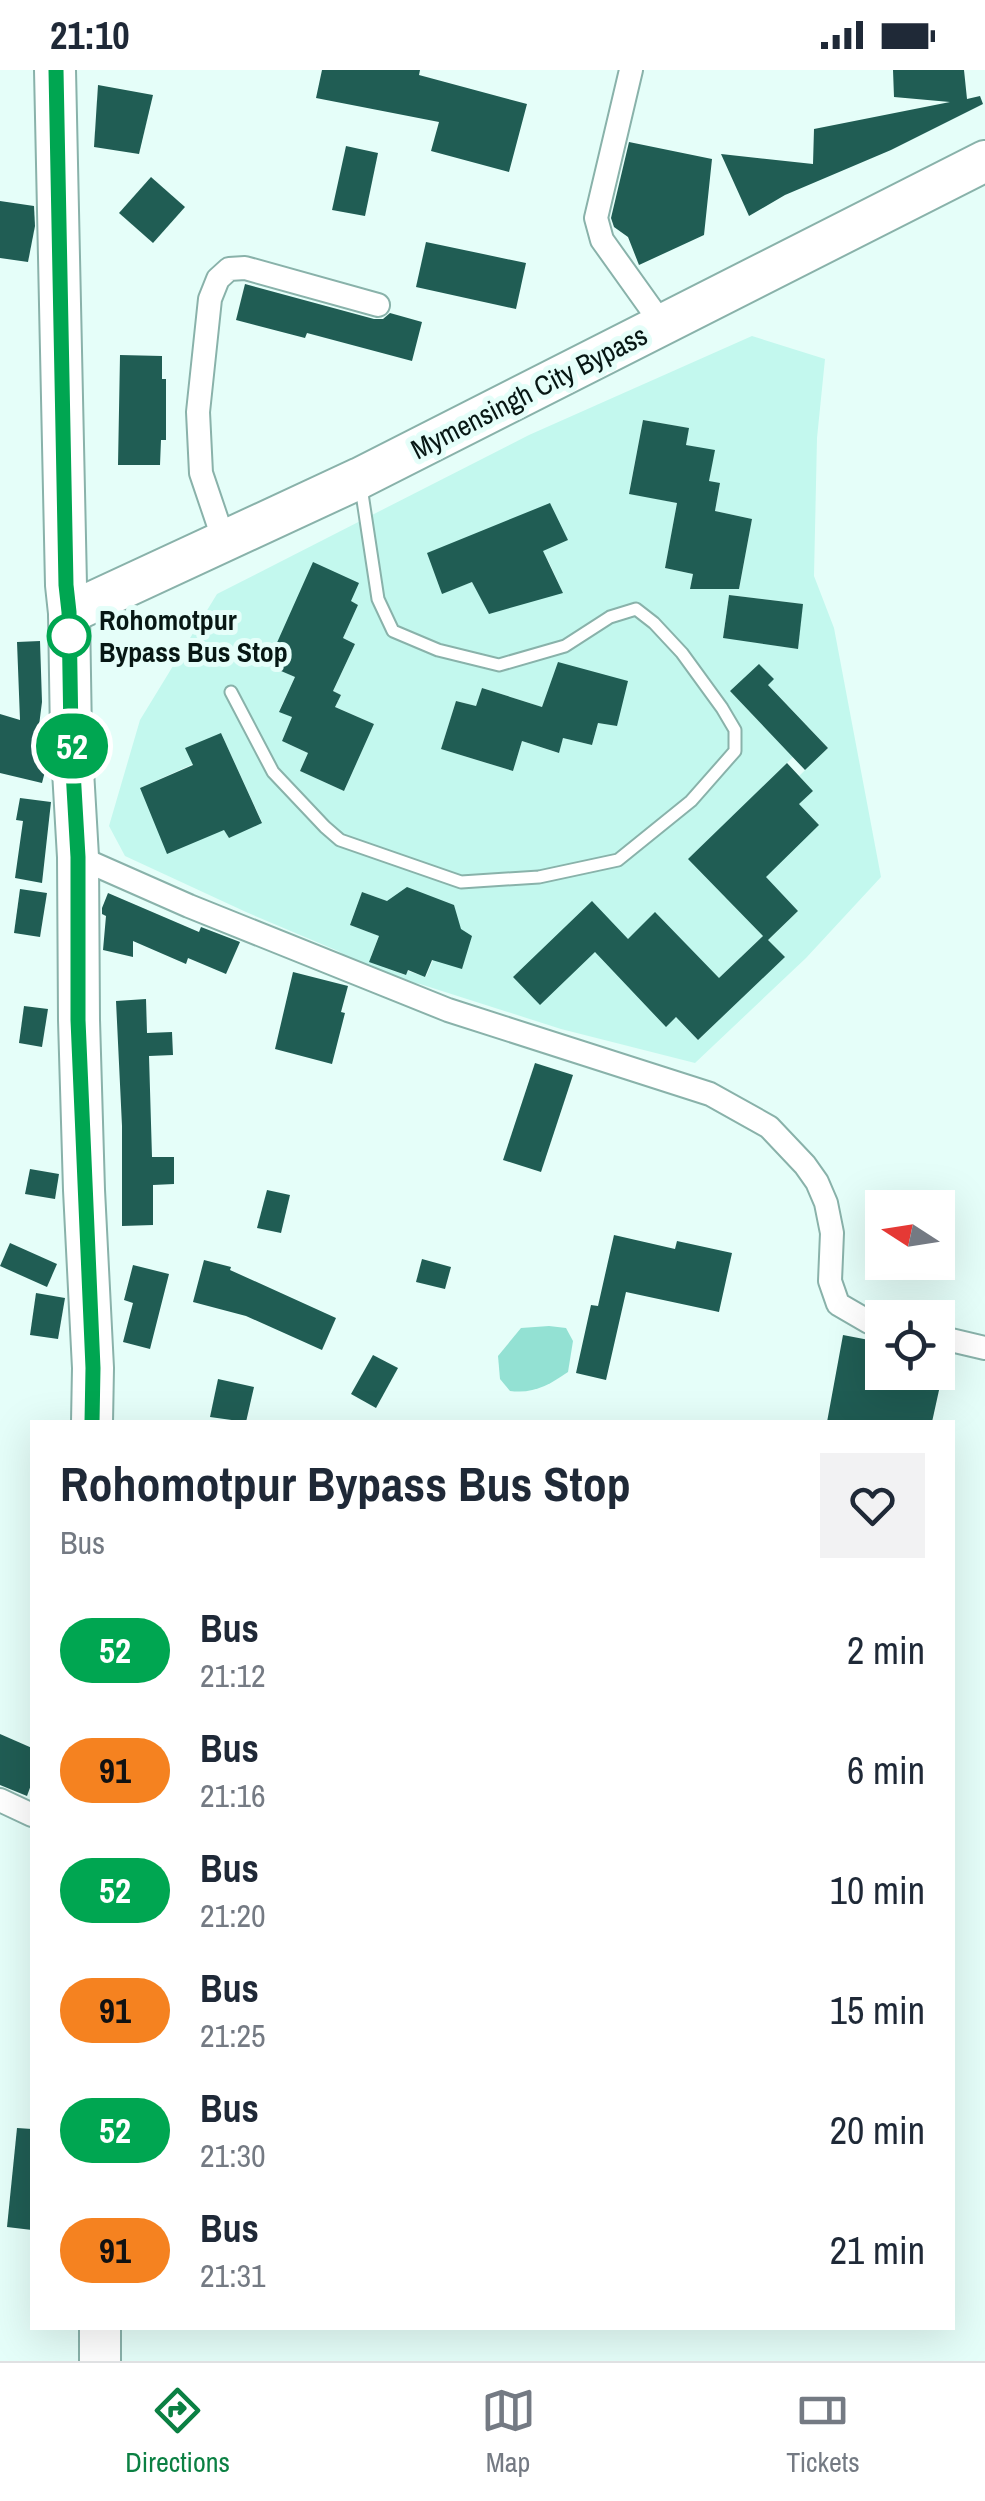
<!DOCTYPE html>
<html lang="en">
<head>
<meta charset="utf-8">
<style>
  :root { --surface:#fff; --page:#f2f2f3; --text:#1f2937; --muted:#747a83; --line:#e0e1e3; --accent:#0b8043 }
  body { margin:0; font-family:"Archivo Narrow",sans-serif; background:var(--page); color:var(--text); height:100vh; display:flex; flex-direction:column; font-size:38px; white-space:nowrap }
  * { box-sizing:border-box; margin:0 }
  p { font-size:32px; color:var(--muted) }
  .icon { flex:none; width:55px; height:55px; fill:none; stroke:currentColor; stroke-width:2; stroke-linecap:round; stroke-linejoin:round }
  .map { position:relative; flex:1; overflow:hidden }
  .sheet { position:absolute; left:30px; top:1350px; width:925px; height:910px; display:flex; flex-direction:column; background:var(--surface); border-radius:0px; box-shadow:0 10px 40px #0002 }
  .sheet>* { flex:none }
  .badge { padding:0 20px; border-radius:32px; font-size:35px; line-height:65px }
  .needle { width:65px; rotate:282deg }
  .fabs { position:absolute; left:865px; top:1120px; display:grid; gap:20px }
  .fabs a { display:grid; place-items:center; width:90px; height:90px; border-radius:0px; background:var(--surface); box-shadow:0 10px 40px #0002; font-size:50px }
  .map>.badge { position:absolute; translate:-50% -50%; box-shadow:0 0 0 5px #fff }
  .round { display:grid; place-items:center; flex:none; width:105px; height:105px; border-radius:0px; background:var(--page) }
  .overview { display:flex; align-items:center; justify-content:space-between; height:170px; padding:0 30px }
  h1 { font-size:48px; font-weight:700; line-height:75px }
  ul { padding:0; list-style:none }
  li { display:flex; align-items:center; gap:30px; height:120px; padding:0 30px }
  li div { flex:1 }
  li b { display:block; font-size:38px }
  li em { font-style:normal }
  li .badge { min-width:110px; font-weight:700; text-align:center }
  .status { display:flex; justify-content:space-between; align-items:center; height:70px; padding:0 50px; background:var(--surface); direction:ltr }
  .status svg { height:28px; fill:currentColor }
  .dock { display:flex; justify-content:space-around; align-items:center; height:140px; border-top:2px solid var(--line); background:var(--surface); font-size:28px; color:var(--muted) }
  .dock a { display:grid; justify-items:center; gap:5px }
  .dock .active { color:var(--accent) }
  .map>svg:first-child { display:block }
  .built { fill:#c3f8ee; fill-rule:evenodd }
  .water { fill:#93e1d3 }
  .building { fill:#205d54 }
  .lines { fill:none; stroke-linecap:round; stroke-linejoin:round }
  .lane-casing { stroke:#89b2aa; stroke-width:15 }
  .street-casing { stroke:#89b2aa; stroke-width:26 }
  .highway-casing { stroke:#89b2aa; stroke-width:44 }
  .lane { stroke:#fff; stroke-width:11 }
  .street { stroke:#fff; stroke-width:22 }
  .highway { stroke:#fff; stroke-width:40 }
  .line-casing { stroke:#fff; stroke-width:22 }
  .line { stroke:#00a651; stroke-width:15 }
  .stop-dot { fill:#fff; stroke:#00a651; stroke-width:5 }
  .labels { text-anchor:middle; stroke-width:10; stroke-linejoin:round; paint-order:stroke }
  .street-label { font-size:28px; fill:#071714; stroke:#e5fef9 }
  .stop-label { font-size:28px; font-weight:bold; fill:#071714; stroke:#e5fef9; text-anchor:start }
</style>
</head>
<body>
<div class="status"><b>21:10</b><svg viewBox="0 0 49 12"><path d="M0 12V9h3v3zM5 12V6h3v6zM10 12V3h3v9zM15 12V0h3v12zM26 1h20v11H26zM47 4h2v5h-2z"/></svg></div>
<div class="map">
<svg width="985" height="2291" viewBox="0 0 985 2291">
  <rect width="100%" height="100%" fill="#e5fef9"/>
  <path class="built" d="M752,266L825,289L817,368L814,506L834,558L881,807L806,888L695,993L561,959L420,914L376,906L338,881L246,842L125,786L109,756L140,650L217,524L529,365ZM643,350L688,358L686,375L714,381L709,411L720,414L715,441L752,449L739,519H691L693,504L665,498L677,433L629,423ZM529,487L532,495L548,490L563,523L472,512L442,523ZM729,525L802,534L797,579L723,567ZM351,531L358,535L343,568L355,574L333,621L341,625L335,637L374,654L344,721L300,701L308,683L282,671L292,647L279,641L295,607L267,595ZM559,592L617,656L598,653L592,675L563,668L558,683L522,671L513,701L441,679L456,631L476,636L482,618L542,637ZM754,600L828,678L799,706L813,721L799,734L819,755L746,786L798,841L768,870L784,887L698,970L676,947L666,956L608,870L628,869L656,843L705,894L691,935L763,866L689,789L793,687L731,622ZM221,663L262,752L229,768L217,746L140,718L193,694ZM362,822L387,831L433,890L426,907L408,901L405,905L383,897L385,892L371,886L379,866L350,855Z"/>
  <path class="water" d="M549,1256L566,1258L573,1271L568,1302C549,1315 534,1324 510,1321L500,1309L498,1286L521,1258Z"/>
  <g class="building">
    <path d="M322,0H420L419,5L527,34L509,102L431,81L439,52L316,28Z"/>
    <path d="M893,0H964L967,29L980,26L983,34L891,80L785,125L749,146L721,84L813,94L814,59L950,32L894,27Z"/>
    <path d="M98,15L153,25L139,84L94,77Z"/>
    <path d="M629,72L712,89L704,165L639,195L628,167L614,157L611,148Z"/>
    <path d="M346,76L378,83L365,146L332,140Z"/>
    <path d="M151,107L185,137L153,173L119,143Z"/>
    <path d="M0,131L34,136L35,156L28,192L0,188Z"/>
    <path d="M426,172L526,193L516,239L416,217Z"/>
    <path d="M245,214L374,249H383L390,243L422,252L412,291L307,263L305,268L236,250Z"/>
    <path d="M120,285L162,286V309H166V370H161L160,395H118Z"/>
    <path d="M643,350L689,358L686,375L715,380L709,411L720,413L715,441L752,449L739,519H690L693,504L665,498L677,433L629,424Z"/>
    <path d="M550,433L568,470L543,481L563,523L489,544L472,512L442,524L427,483Z"/>
    <path d="M313,492L359,513L351,531L358,535L343,568L355,574L333,621L341,625L335,637L374,654L344,721L300,701L308,683L282,671L292,647L279,642L295,607L267,595Z"/>
    <path d="M729,525L803,534L798,579L723,568Z"/>
    <path d="M40,571L42,632L35,687L48,690L42,713L0,703V644L20,650L17,572Z"/>
    <path d="M558,592L628,611L617,656L598,653L592,675L563,668L559,683L522,671L513,701L441,679L456,631L476,636L482,618L542,637Z"/>
    <path d="M759,594L774,609L768,615L828,678L805,700L730,621Z"/>
    <path d="M221,663L262,753L229,768L224,760L167,784L140,718L193,695L185,678Z"/>
    <path d="M787,693L813,721L799,734L819,755L766,807L798,841L768,870L785,887L698,970L676,947L666,957L595,882L540,935L513,907L592,831L628,869L655,842L719,908L763,866L688,789Z"/>
    <path d="M20,728L51,732L42,813L15,808L23,751L16,750Z"/>
    <path d="M407,817L454,835L461,859L472,866L462,899L432,890L425,907L408,900L406,905L369,892L379,866L350,855L362,822L387,831Z"/>
    <path d="M20,819L47,823L40,867L14,863Z"/>
    <path d="M108,823L199,862L201,857L240,872L226,904L188,888L186,894L133,871V887L103,880L106,846L102,844V838Z"/>
    <path d="M293,902L348,916L341,942L345,943L332,994L275,979Z"/>
    <path d="M146,929L147,963L172,962L173,985L149,986L152,1087H174V1114L153,1115V1155L122,1156V1056L116,931Z"/>
    <path d="M24,936L48,939L42,977L19,973Z"/>
    <path d="M535,993L573,1005L541,1102L503,1090Z"/>
    <path d="M30,1099L59,1104L55,1129L25,1124Z"/>
    <path d="M267,1120L290,1125L281,1163L257,1158Z"/>
    <path d="M614,1165L675,1179L677,1171L732,1183L719,1242L626,1222L606,1310L576,1303L591,1235L598,1236Z"/>
    <path d="M10,1173L57,1194L47,1217L0,1196Z"/>
    <path d="M422,1189L451,1197L445,1219L416,1212Z"/>
    <path d="M204,1190L231,1197L230,1200L336,1248L322,1280L246,1246L193,1232Z"/>
    <path d="M133,1195L169,1204L150,1279L123,1272L133,1233L124,1230Z"/>
    <path d="M36,1223L65,1228L58,1269L30,1265Z"/>
    <path d="M843,1265L869,1270L868,1278L882,1281V1302H943L932,1352H827Z"/>
    <path d="M373,1285L398,1298L376,1338L351,1324Z"/>
    <path d="M218,1309L254,1317L246,1352L210,1347Z"/>
    <path d="M0,1664L32,1678V1712L27,1726L0,1715Z"/>
    <path d="M17,2058L32,2059V2160L7,2157Z"/>
  </g>
  <g class="lines">
    <defs>
      <path id="lane" d="M231,622L273,702L325,757L340,770L461,812L539,807L618,790L691,731L735,681V660L722,638L682,583L654,553L636,539L610,547L565,576L499,595L438,580L393,561L378,529L361,417"/>
      <g id="street">
        <path d="M631,0L596,148L602,170L662,254"/>
        <path d="M224,471L201,403L198,342L210,229L218,209L229,199L245,198L378,235"/>
        <path d="M78,787L189,836L448,940L710,1024L769,1057L805,1095L817,1112L826,1133L832,1163L830,1211L838,1234L869,1252L882,1255"/>
        <path d="M938,1267L985,1278"/>
        <path d="M0,1730L32,1745"/>
      </g>
      <g id="highway">
        <path d="M55,0L66,515L69,543L71,666L78,787L79,950L84,1120L93,1298L92,1352"/>
        <path d="M69,543L360,408L985,91"/>
        <path d="M100,2258V2291"/>
      </g>
    </defs>
    <use href="#lane" class="lane-casing"/>
    <use href="#street" class="street-casing"/>
    <use href="#highway" class="highway-casing"/>
    <use href="#lane" class="lane"/>
    <use href="#street" class="street"/>
    <use href="#highway" class="highway"/>
  </g>
  <g class="lines">
    <defs>
      <path id="line" d="M56,0L66,515L69,542L71,666L78,787V950L93,1298L92,1352"/>
    </defs>
    <use href="#line" class="line-casing"/>
    <use href="#line" class="line"/>
  </g>
  <circle class="stop-dot" cx="69" cy="566" r="20"/>
  <g class="labels">
    <g class="street-label">
      <text transform="translate(529 322) rotate(-27)" y="10">Mymensingh City Bypass</text>
    </g>
    <g class="stop-label">
      <text x="99" y="560">Rohomotpur<tspan x="99" dy="32">Bypass Bus Stop</tspan></text>
    </g>
  </g>
</svg>
<div class="fabs">
<a><svg class="needle" viewBox="-14 -14 28 28"><path d="M0-13l5 13h-10z" fill="#e53935"/><path d="M0 13l5-13h-10z" fill="#747a83"/></svg></a>
<a><svg class="icon" aria-label="locate" viewBox="0 0 24 24"><circle cx="12" cy="12" r="6"/><path d="M12 2v4M12 18v4M2 12h4M18 12h4"/></svg></a>
</div>
<b class="badge" style="left:72px;top:676px;background:#00a651;color:#fff">52</b>
<section class="sheet">
<div class="overview"><div><h1>Rohomotpur Bypass Bus Stop</h1><p>Bus</p></div><a class="round"><svg class="icon" aria-label="heart" viewBox="0 0 24 24"><path d="M12 20l-8-8c-3-5 5-10 8-4 3-6 11-1 8 4z"/></svg></a></div>
<ul>
<li><span class="badge" style="background:#00a651;color:#fff">52</span><div><b>Bus</b><p>21:12</p></div><em>2 min</em></li>
<li><span class="badge" style="background:#f58220;color:#111">91</span><div><b>Bus</b><p>21:16</p></div><em>6 min</em></li>
<li><span class="badge" style="background:#00a651;color:#fff">52</span><div><b>Bus</b><p>21:20</p></div><em>10 min</em></li>
<li><span class="badge" style="background:#f58220;color:#111">91</span><div><b>Bus</b><p>21:25</p></div><em>15 min</em></li>
<li><span class="badge" style="background:#00a651;color:#fff">52</span><div><b>Bus</b><p>21:30</p></div><em>20 min</em></li>
<li><span class="badge" style="background:#f58220;color:#111">91</span><div><b>Bus</b><p>21:31</p></div><em>21 min</em></li>
</ul>
</section>
</div>
<nav class="dock">
<a class="active"><svg class="icon" aria-label="directions" viewBox="0 0 24 24"><path d="M12 3l9 9-9 9-9-9zM9 14v-3h6M13 9l2 2-2 2"/></svg>Directions</a>
<a><svg class="icon" aria-label="map" viewBox="0 0 24 24"><path d="M3 6l6-2 6 2 6-2v14l-6 2-6-2-6 2zM9 4v14M15 6v14"/></svg>Map</a>
<a><svg class="icon" aria-label="tickets" viewBox="0 0 24 24"><path d="M3 7h18v10H3zM15 7v10"/></svg>Tickets</a>
</nav>
</body>
</html>
